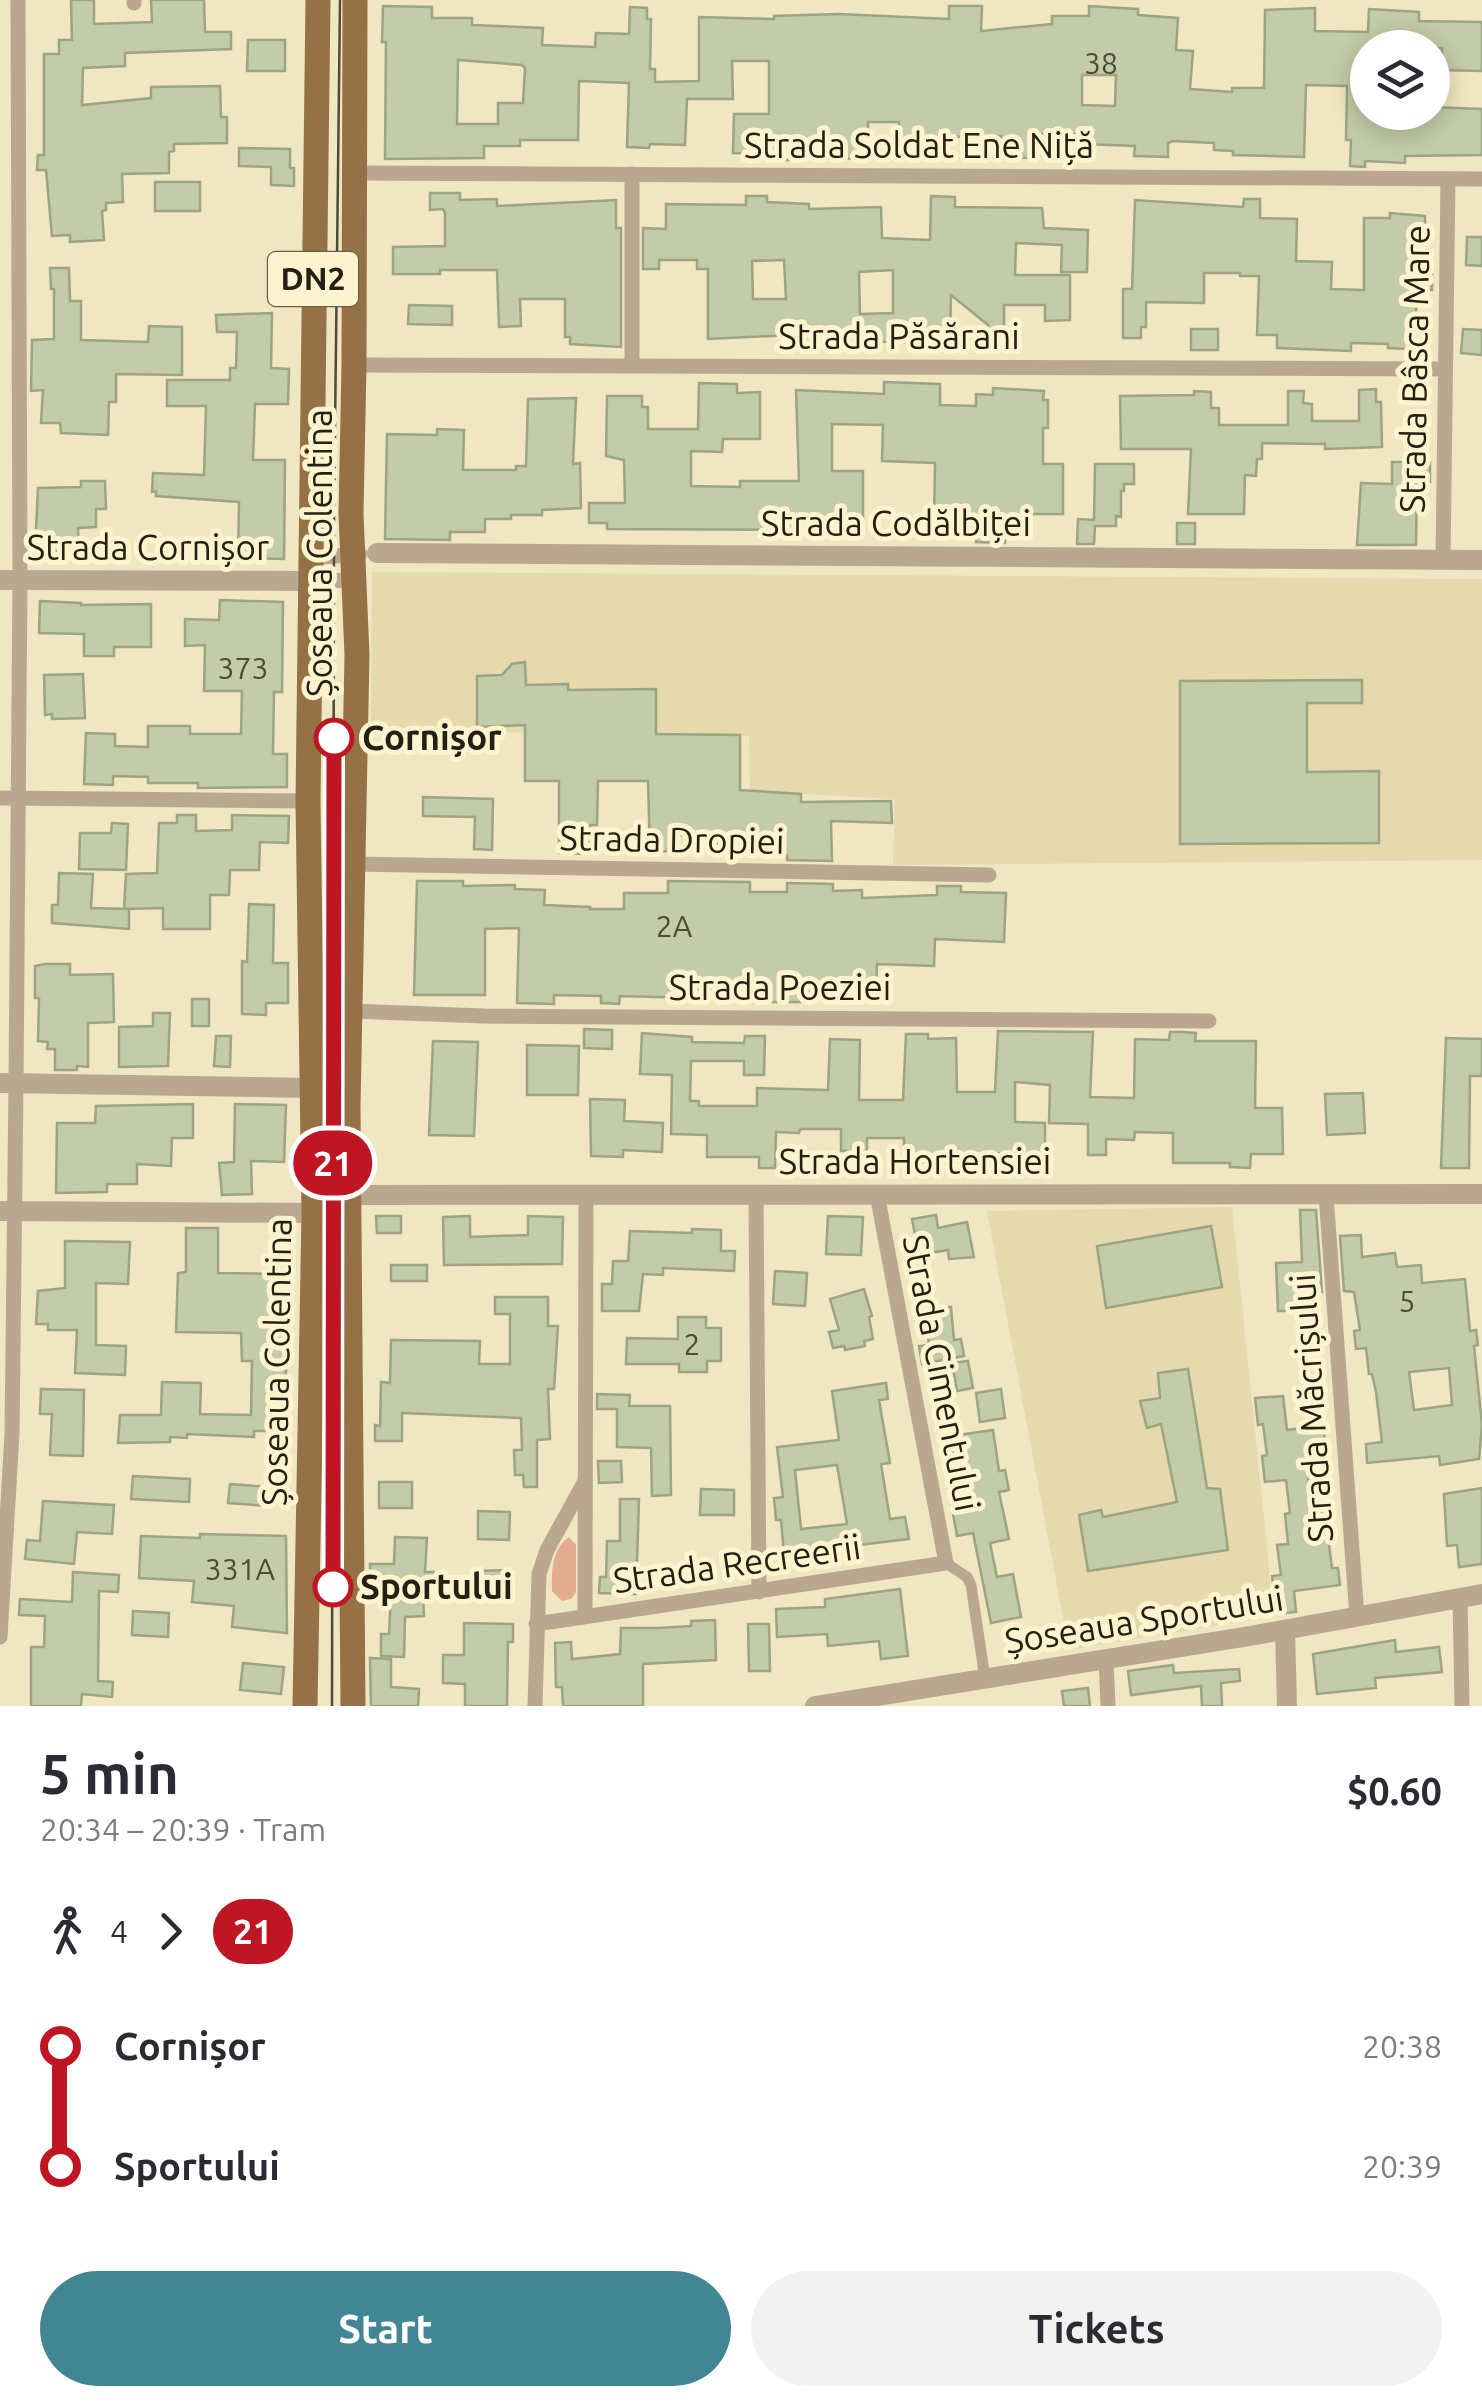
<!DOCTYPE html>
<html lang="en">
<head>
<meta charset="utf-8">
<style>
  :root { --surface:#fff; --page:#f2f2f3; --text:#2b2b33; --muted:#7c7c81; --accent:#418692 }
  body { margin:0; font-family:Ubuntu,sans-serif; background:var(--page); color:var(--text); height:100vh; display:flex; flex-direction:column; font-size:38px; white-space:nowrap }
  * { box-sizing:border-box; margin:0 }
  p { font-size:32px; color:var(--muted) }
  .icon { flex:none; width:55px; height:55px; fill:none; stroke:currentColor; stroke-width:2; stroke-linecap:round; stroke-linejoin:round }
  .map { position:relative; height:1706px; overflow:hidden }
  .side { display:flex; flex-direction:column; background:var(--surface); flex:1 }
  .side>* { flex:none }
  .badge { padding:0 20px; border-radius:32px; font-size:35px; line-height:65px }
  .fabs { position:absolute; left:1350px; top:30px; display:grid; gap:20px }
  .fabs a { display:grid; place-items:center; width:100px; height:100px; border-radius:50%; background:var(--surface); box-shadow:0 5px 25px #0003; font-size:50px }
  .map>.badge { position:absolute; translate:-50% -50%; box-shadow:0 0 0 5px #fff }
  .legs { display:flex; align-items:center; gap:15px; height:110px; padding:0 40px; font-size:32px }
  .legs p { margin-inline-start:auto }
  .summary { display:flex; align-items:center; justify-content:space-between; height:170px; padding:0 40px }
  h1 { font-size:55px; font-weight:700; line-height:75px }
  .button { display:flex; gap:20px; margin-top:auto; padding:20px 40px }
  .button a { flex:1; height:115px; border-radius:60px; background:var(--accent); color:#fff; font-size:40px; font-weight:700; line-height:115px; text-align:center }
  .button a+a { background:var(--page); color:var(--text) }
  ul { padding:0 40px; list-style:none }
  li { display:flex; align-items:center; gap:35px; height:120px; font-size:38px }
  li i { display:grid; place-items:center; width:15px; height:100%; margin:0 12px; background:currentColor }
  li i::after { content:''; width:25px; height:25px; margin:-12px; border:8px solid; border-radius:50%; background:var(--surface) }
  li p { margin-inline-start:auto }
  li:first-child i { background:linear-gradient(#0000 50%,currentColor 0) }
  li:last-child i { background:linear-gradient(currentColor 50%,#0000 0) }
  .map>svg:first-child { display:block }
  .built { fill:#e5d9ad }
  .green { fill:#e3ac90 }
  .building { fill:#c3cba8; stroke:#9ca482; stroke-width:2.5; fill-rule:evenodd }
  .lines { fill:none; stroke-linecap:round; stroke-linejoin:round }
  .pedestrian { stroke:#baa790; stroke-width:11 }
  .minor { stroke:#baa790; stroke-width:15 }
  .tertiary { stroke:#baa790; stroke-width:20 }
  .primary { stroke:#947245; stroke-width:25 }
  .tram { stroke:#504a38; stroke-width:2.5 }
  .line-1-casing { stroke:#fff; stroke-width:22 }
  .line-1 { stroke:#be1622; stroke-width:15 }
  .stop-1-dot { fill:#fff; stroke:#be1622; stroke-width:5 }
  .labels { text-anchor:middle; stroke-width:10; stroke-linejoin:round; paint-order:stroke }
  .number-label { font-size:30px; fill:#4c4b38 }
  .shield { fill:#fdf3cf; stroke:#655f4b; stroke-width:2.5 }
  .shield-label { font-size:32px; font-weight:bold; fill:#242013 }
  .street-label { font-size:35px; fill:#242013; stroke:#fdf3cf }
  .stop-label { font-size:35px; font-weight:bold; fill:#242013; stroke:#fdf3cf; text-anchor:start }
</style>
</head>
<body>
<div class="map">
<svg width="1482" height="1706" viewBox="0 0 1482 1706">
  <rect width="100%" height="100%" fill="#f0e6c2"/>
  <g class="built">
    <path d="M372,572L1482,579V860L893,865L895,799L750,791L749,736L371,730Z"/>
    <path d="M1232,1207L1274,1616L1069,1650L987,1211Z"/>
  </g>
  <path class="green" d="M569,1537L576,1545V1592L571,1599L562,1601L552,1591C552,1570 551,1550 569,1537Z"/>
  <g class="building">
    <path d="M71,0H94V24L152,22L151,0H204L205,32H231V49L125,53V66L83,68L82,105L151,98V87L220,86L221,117H227V143L174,144V151L169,152V173L122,174L123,202L106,203V210L102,211L104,240L70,242V235L52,236L46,170H37L38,155H44V54H59V40H72Z"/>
    <path d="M383,6L432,7V18H472V25L543,28L542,45L595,47L596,33L629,34L630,7L647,8V19H651L650,69H655V82L699,81V17L774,19V16L839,14L949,19V6H982L981,31L1052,24V16H1089V6L1138,9V15L1178,18L1176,50L1193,51L1190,89L1232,92V88H1264L1265,10L1315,8V31L1368,32L1369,9L1419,12V21L1482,22V71L1441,70L1442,48H1368V112H1432V107L1482,109V155L1405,156V163L1365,161V167L1350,166L1351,140H1346L1347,86L1306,85L1304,157L1233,155V151L1214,150V143L1173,141L1168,143V157L1134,156L1135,146L1085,144V134H1041V141H1034V158L1001,157V136L944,137L943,147L899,150V122H868V154H865V159L789,157V160H769V154L733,153L734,114H769V61H732L733,99H687L685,145L650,144L649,148L627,147L629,83L579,81L578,140H520V146H484V158L385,159L386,42H382ZM458,60L522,65L525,68L523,103H498V124H457ZM1082,75H1116L1115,106L1082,105Z"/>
    <path d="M248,40H285V71H247Z"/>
    <path d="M239,148L290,149V168H294V186L271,185V167L239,166Z"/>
    <rect x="155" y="182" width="45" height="29"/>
    <path d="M430,193H460V200L497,199V206L616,200V228H621V347L570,344V337H565V299H520L521,326L499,327L497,270H440V274H393V247L445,246V213L443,209L430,210Z"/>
    <path d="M746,196H767V202L809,204V209L881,207L882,238L930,240L931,196L955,197V207L1042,208L1044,228L1088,230L1087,272H1061L1062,245L1016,243L1015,275H1070V320L1045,321V305H1004V335L989,334L988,325L951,295L950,338L911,337V343L847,340L792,343V335L708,339V269H697V260H659V269H643V228L666,229V204L746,205ZM784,260L786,299H753L752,261ZM893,270V313L860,314L859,272Z"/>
    <path d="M1244,199H1260V218L1297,219L1296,261L1332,262L1331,289L1364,290V218H1390V213L1425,216V271H1432V290H1417L1415,336L1410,340L1409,349L1388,348V344L1351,343V351L1277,348V335H1257L1259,276H1240V273H1204V303L1146,302V327H1141V338H1123V289H1132L1135,200L1243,207Z"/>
    <path d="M1467,237H1482V266L1466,265Z"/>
    <path d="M50,268H69L70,301H81V340L148,342L149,326L182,327V375L116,374V402H109L108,435L61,433L60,423H41L43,390L31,391L32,340L54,339V289H51Z"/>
    <path d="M409,305L452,306V325L408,324Z"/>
    <path d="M272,313L271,368L289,369L288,404H255L253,460H285L284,559L238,558L239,502L156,496V491L152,492L153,473L204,475L206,406H167V380H230V368H236L237,332H217L216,315Z"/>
    <rect x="1191" y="329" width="27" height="21"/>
    <path d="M1463,329L1482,330V355L1461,353Z"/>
    <path d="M884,382L940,384V405L976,406V394L993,395V388L1044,391L1043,400H1048V428H1043V464H1063V514H1024V526L1005,527V543L976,542L977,533H950V525L934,522L935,463L882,461L883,425L832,424V471H863V520H831V535H810V530L607,529V523H589V503H625L624,460L606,456L607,396H642V407H648V429H698L699,383L737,384V393L760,392V439H723L722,452L691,451V486L740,487V481H799L796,390L884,394Z"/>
    <path d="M1376,389V402H1381L1382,447L1325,449V444L1262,443V459H1257L1256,476L1245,475L1244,514H1188L1191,449H1121L1120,396L1194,395V391L1211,392V408H1219V425H1288V391H1304L1303,403L1312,404V421H1359V390Z"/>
    <path d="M576,398L573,464L580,463L581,508L542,510V515H511V519H485V532H450V540L385,539L387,434L437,435V429L464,430L463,470H516V466H526L528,399Z"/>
    <path d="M1392,462H1430V482H1417L1416,545H1357L1361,483L1392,484Z"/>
    <path d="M1095,464H1134V484H1124V491H1121V517L1116,516V526H1095L1094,544H1077L1078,519L1094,520Z"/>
    <path d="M81,481H105L106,509H96V527L78,528L79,552L35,550L38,488L81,487Z"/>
    <rect x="1177" y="523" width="18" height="21"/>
    <path d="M220,600L283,602L282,692H274L273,754H287V787L198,788V783H148V777L113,776V785L84,784L86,733L115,734V746L148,747V726H190V734H241L242,691H204L205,645L185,646V619L219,620Z"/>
    <path d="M40,601L81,603V605L151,604V647H114V656H84V634L39,633Z"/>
    <path d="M525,662L526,685L568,684V690L656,689V734L740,735V790L801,794V802L891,801L892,823L831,821L832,861L787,860V855H768V843L711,844V835H670V851L650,852L648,781H598L597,825H590V854L559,853V781H525V725L477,727V676L502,675L512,664Z"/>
    <path d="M83,674L85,718L52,719V714L45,715L44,675Z"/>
    <path d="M1362,680V703H1307V772L1379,771V843L1180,844V681Z"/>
    <path d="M423,797L493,799L492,850L474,849L475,817L423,816Z"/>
    <path d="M177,815H196V831L232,830V815L289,816L288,843L260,842L259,870H230L229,895H210V929H163V908L124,909L126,874L157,873L159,823H177Z"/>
    <path d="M112,823L128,824L126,870L79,869L80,833H111Z"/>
    <path d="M59,873L93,874L91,908L129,909V929L52,923V905H58Z"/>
    <path d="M417,881H463V886L515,885V889L545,890L544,905L590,907V909H624V893H668V881L750,882V892H787V883L833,884V891L862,890V898L937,895V886H961V892L1006,893L1004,942L935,939L934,966L877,964L876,993L800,992V1002H744V990L692,989V998L620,996L619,1004L601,1003V996L554,995V1004L517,1003L519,928L485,929V995H414Z"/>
    <path d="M249,904L274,905L273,963H288V1003H266V1015L242,1014V961L247,962Z"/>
    <path d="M45,964H70V975L113,974L114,1022L88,1023V1067L77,1066V1070H55V1049H47L48,1042L38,1041L39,998H35V966Z"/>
    <rect x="192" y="999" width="17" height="27"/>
    <path d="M153,1013H170L168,1066L119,1067V1027L153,1026Z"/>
    <path d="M584,1029L612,1030V1049L584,1048Z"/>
    <path d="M998,1031L1093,1032L1090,1097L1134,1098L1135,1039L1169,1040L1170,1032H1182L1196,1033L1195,1041H1256L1255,1108H1282L1283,1154H1251L1250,1168L1230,1167V1163H1173V1133L1135,1132L1134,1140L1106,1139V1155H1088V1124L1049,1123L1050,1085L1015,1082V1122L1045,1123V1155L991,1153V1162L904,1163V1138H867V1151H841V1129H800L799,1133L776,1132L775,1168H759V1157H707V1135L671,1134L672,1075L640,1074L642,1033L692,1037V1042L744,1043L745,1036H765L764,1075H744V1061H691L690,1101H699V1106H757V1088L828,1090L830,1039L860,1040L859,1100H903L906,1034H928V1039L956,1038L957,1092H995Z"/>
    <path d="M216,1036H231L230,1067L214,1066Z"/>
    <path d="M1446,1038L1482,1039V1076H1470L1469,1168H1441Z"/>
    <path d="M433,1041L478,1042L474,1136L429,1135Z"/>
    <path d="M527,1045L579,1046L578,1095H527Z"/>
    <path d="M1363,1093L1365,1133L1327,1135L1325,1094Z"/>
    <path d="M590,1099L625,1100L624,1121L663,1123L662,1152L623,1150V1157L591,1156Z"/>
    <path d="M193,1104V1138H172L171,1166L137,1164V1184H107V1192L56,1193L57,1123H95L96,1106Z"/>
    <path d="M235,1104L286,1105L284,1162L251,1161L252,1194L222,1195L219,1163L234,1162Z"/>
    <path d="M1300,1210H1316L1322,1292H1305V1311H1278L1276,1263L1302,1262Z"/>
    <path d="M936,1215L938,1228L967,1222L974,1257L949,1259L948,1250L919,1255L912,1219Z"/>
    <path d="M376,1216H401V1233H377Z"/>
    <path d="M470,1216V1237L528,1235V1216L563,1217L562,1264L444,1265L443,1217Z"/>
    <path d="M828,1216L863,1217L861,1255L826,1254Z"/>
    <path d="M1211,1226L1222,1287L1106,1308L1097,1246Z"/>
    <path d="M186,1228H218V1273L283,1274L279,1344L287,1343L285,1397H269L268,1431H254V1437L187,1434V1438L170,1437V1442L118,1443L120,1415H161L162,1382L201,1383L200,1414L251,1415L252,1361H242L241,1333L176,1332L178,1273L186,1272Z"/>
    <path d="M692,1229L721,1230V1251H735L734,1271L663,1268V1275L643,1274L639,1311H602V1284H612L613,1261H628L630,1231L692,1233Z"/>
    <path d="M1361,1235L1362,1257L1395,1253L1397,1267L1421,1265L1422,1283L1465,1279L1470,1331L1476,1330L1478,1345L1474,1346L1482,1425L1479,1459L1440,1465L1439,1456L1367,1463L1366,1444L1382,1442L1376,1392L1372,1374H1369L1366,1348L1356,1349L1354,1331L1360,1330L1354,1292L1344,1291L1340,1236ZM1449,1368L1452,1405L1414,1410L1409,1372Z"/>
    <path d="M65,1241L130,1242L128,1284L96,1283V1345L126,1346L125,1375L75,1373L77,1330H48V1324H36L38,1291L65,1288Z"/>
    <rect x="391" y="1265" width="36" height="16"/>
    <path d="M775,1271L807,1273L805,1306L773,1304Z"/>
    <path d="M864,1289L872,1316L869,1317L873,1339L864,1341L865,1346L845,1350L844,1346L833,1348L829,1332L839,1330L830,1299Z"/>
    <path d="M495,1297H548V1326H558L554,1389H548L550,1439L537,1440V1487H524L523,1475H515L514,1450H522L521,1418L402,1413V1441H375V1425L380,1426L381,1382L390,1383L391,1340L480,1341L479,1364H510V1314H495Z"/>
    <path d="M951,1307L954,1340L961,1339L964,1356L922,1364L919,1346L929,1345L925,1310Z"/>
    <path d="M678,1317H706V1328H721V1361H707V1372H679V1364H626L627,1338L678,1339Z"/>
    <path d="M968,1361L973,1388L957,1391L952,1363Z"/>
    <path d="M1188,1369L1207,1488L1220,1489L1228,1550L1088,1571L1079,1515L1101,1510L1103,1517L1177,1502L1161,1424L1147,1428L1140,1401L1160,1398L1158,1373Z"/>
    <path d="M886,1383L888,1399L879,1400L890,1463L881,1464L890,1519L905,1517L909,1539L784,1554L781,1520H776L774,1498L783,1497L777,1447L839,1440L832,1391ZM837,1465L847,1524L801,1529L795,1470Z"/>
    <path d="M41,1389L84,1390L83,1456L50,1455L52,1414H40Z"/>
    <path d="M1001,1389L1005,1418L980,1422L976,1393Z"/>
    <path d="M597,1394L630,1395L629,1406H670L671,1495L652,1496L651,1448L617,1447V1409H597Z"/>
    <path d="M1283,1396L1287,1430L1323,1425L1325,1441L1322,1442L1323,1447L1306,1449L1309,1487L1327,1484L1330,1505L1326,1506L1327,1529L1332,1568H1338L1340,1585L1294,1591L1296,1612L1277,1614L1272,1576L1281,1575L1277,1545L1288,1544L1285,1514L1290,1513L1286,1480L1265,1482L1262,1456L1267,1455L1263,1424L1258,1425L1255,1398Z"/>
    <path d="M993,1430L999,1471L1005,1470L1009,1490L999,1492L1009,1539L990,1543L997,1577L1013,1574L1021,1617L991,1623L973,1533L957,1536L947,1480L956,1478L951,1436Z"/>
    <path d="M598,1461H621L622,1482L599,1483Z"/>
    <path d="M133,1476L190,1479L189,1502L131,1499Z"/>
    <rect x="379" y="1482" width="33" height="26"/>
    <path d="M230,1484L270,1487L268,1506L228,1503Z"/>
    <path d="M1482,1488V1564L1459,1567L1457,1545L1447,1546L1444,1494Z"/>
    <path d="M701,1489L734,1490V1515H700Z"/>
    <path d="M620,1499H639L636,1594L599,1593L600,1577H606L607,1541H620Z"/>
    <path d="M43,1501L114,1505L112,1534L77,1532L74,1564L25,1559L27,1540L40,1541Z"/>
    <path d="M478,1511L510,1512L509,1540L478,1539Z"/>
    <path d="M200,1534L286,1536L287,1633L232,1627L234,1606L192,1602L194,1581L139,1578L141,1536L200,1538Z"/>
    <path d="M395,1537L427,1538L425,1572H438V1594H423L424,1616L405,1617L404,1657L381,1656V1634H389L391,1595H370V1564H394Z"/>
    <path d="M512,1570L513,1590H473V1571Z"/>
    <path d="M73,1572L119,1575L118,1592L99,1591L98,1681L113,1682L112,1697L82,1694L81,1706H31V1647H44L45,1616L19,1615L20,1599L72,1602Z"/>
    <path d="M900,1589L908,1656L881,1659L879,1641L828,1646L827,1634L777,1637L776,1609L825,1607V1599Z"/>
    <path d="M133,1611L169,1613L168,1637L132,1635Z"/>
    <path d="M715,1620L716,1660L643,1664V1706H563L562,1687H556L555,1643L571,1642L572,1659L620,1654L621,1628H659L691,1626V1621Z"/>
    <path d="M464,1623L513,1624V1642H508L507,1706H465V1684L443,1683V1655H464Z"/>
    <path d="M748,1624H769L770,1671H749Z"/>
    <path d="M1395,1640L1396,1652L1439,1647L1442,1672L1375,1678L1376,1688L1317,1694L1313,1654Z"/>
    <path d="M370,1658L391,1659V1687L419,1689L418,1706H371Z"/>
    <path d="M243,1663L284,1667L281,1694L240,1690Z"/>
    <path d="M1173,1665L1174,1673L1239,1669L1240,1681L1221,1683L1222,1706H1202L1201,1686L1131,1695L1128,1671Z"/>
    <path d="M1088,1688L1090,1706H1064L1062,1691Z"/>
  </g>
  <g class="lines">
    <path class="pedestrian" d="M946,1563L967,1577L971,1585L985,1678"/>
    <g class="minor">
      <path d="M134,0V3"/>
      <path d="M355,173L1482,179"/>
      <path d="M354,365L1443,369"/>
      <path d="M632,366V174"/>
      <path d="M310,558L360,554"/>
      <path d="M1443,560L1448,179"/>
      <path d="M310,581L355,580"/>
      <path d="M0,798L308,801"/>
      <path d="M353,864L989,875"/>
      <path d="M350,1011L484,1016L1209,1021"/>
      <path d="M756,1195L759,1592"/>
      <path d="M1326,1195L1357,1617"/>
      <path d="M1460,1598L1462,1706"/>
      <path d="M585,1616L586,1195"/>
      <path d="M536,1624L946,1563L877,1194"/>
      <path d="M0,1637L12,1434L16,1084L20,580L18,0"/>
      <path d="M1106,1659L1108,1706"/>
      <path d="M535,1706L539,1574L547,1550L585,1481"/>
    </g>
    <g class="tertiary">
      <path d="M377,553L1482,560"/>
      <path d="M0,580L310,581"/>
      <path d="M0,1083L311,1088"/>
      <path d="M348,1195L1482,1194"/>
      <path d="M0,1211L314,1213"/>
      <path d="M1285,1630L1287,1706"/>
      <path d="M815,1706L1250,1636L1482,1594"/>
    </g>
    <g class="primary">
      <path d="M305,1706L314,1213L308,801L318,0"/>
      <path d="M353,1706L348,1106L357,655L351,514L354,365L355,0"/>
    </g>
    <path class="tram" d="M332,1706L334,516L340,0"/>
  </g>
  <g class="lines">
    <defs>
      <path id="line-1" d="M333,1587L334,738"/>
    </defs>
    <use href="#line-1" class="line-1-casing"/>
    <use href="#line-1" class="line-1"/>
  </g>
  <g class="stop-1-dot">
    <circle cx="334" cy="738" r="18"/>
    <circle cx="333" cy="1587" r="18"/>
  </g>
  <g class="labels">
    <g class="number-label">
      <text x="1101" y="74">38</text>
      <text x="243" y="679">373</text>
      <text x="674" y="937">2A</text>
      <text x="1407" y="1312">5</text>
      <text x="692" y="1355">2</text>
      <text x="240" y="1580">331A</text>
    </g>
    <rect class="shield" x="268" y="252" width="90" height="54" rx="8"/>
    <g class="shield-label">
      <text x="313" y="290">DN2</text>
    </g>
    <g class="street-label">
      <text x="919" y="158">Strada Soldat Ene Niță</text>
      <text x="899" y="349">Strada Păsărani</text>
      <text transform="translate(1415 369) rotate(-89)" y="12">Strada Bâsca Mare</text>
      <text x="896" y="536">Strada Codălbiței</text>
      <text x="148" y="560">Strada Cornișor</text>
      <text transform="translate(320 553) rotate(-90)" y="12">Șoseaua Colentina</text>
      <text transform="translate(672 840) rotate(1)" y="12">Strada Dropiei</text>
      <text x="780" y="1000">Strada Poeziei</text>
      <text x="915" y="1174">Strada Hortensiei</text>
      <text transform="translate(277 1362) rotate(-89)" y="12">Șoseaua Colentina</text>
      <text transform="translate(941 1373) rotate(79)" y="12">Strada Cimentului</text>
      <text transform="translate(1312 1408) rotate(-94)" y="12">Strada Măcrișului</text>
      <text transform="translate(737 1564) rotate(-8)" y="12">Strada Recreerii</text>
      <text transform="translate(1144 1620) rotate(-9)" y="12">Șoseaua Sportului</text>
    </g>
    <g class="stop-label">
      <text x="362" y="750">Cornișor</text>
      <text x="360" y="1599">Sportului</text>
    </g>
  </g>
</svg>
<div class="fabs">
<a><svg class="icon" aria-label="layers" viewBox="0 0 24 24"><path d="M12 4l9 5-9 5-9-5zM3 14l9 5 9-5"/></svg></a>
</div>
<b class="badge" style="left:333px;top:1163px;background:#be1622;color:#fff">21</b>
</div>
<section class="side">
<div class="summary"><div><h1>5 min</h1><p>20:34 – 20:39 · Tram</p></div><b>$0.60</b></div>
<div class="legs"><svg class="icon" aria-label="walk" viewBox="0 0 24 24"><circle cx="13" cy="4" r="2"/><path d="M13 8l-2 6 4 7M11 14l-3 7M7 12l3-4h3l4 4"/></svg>4<svg class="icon" aria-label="forward" viewBox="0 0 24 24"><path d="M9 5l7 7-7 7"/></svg><b class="badge" style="background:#be1622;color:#fff">21</b></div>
<ul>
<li><i style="color:#be1622"></i><b>Cornișor</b><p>20:38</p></li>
<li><i style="color:#be1622"></i><b>Sportului</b><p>20:39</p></li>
</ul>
<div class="button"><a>Start</a><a>Tickets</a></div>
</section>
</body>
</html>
